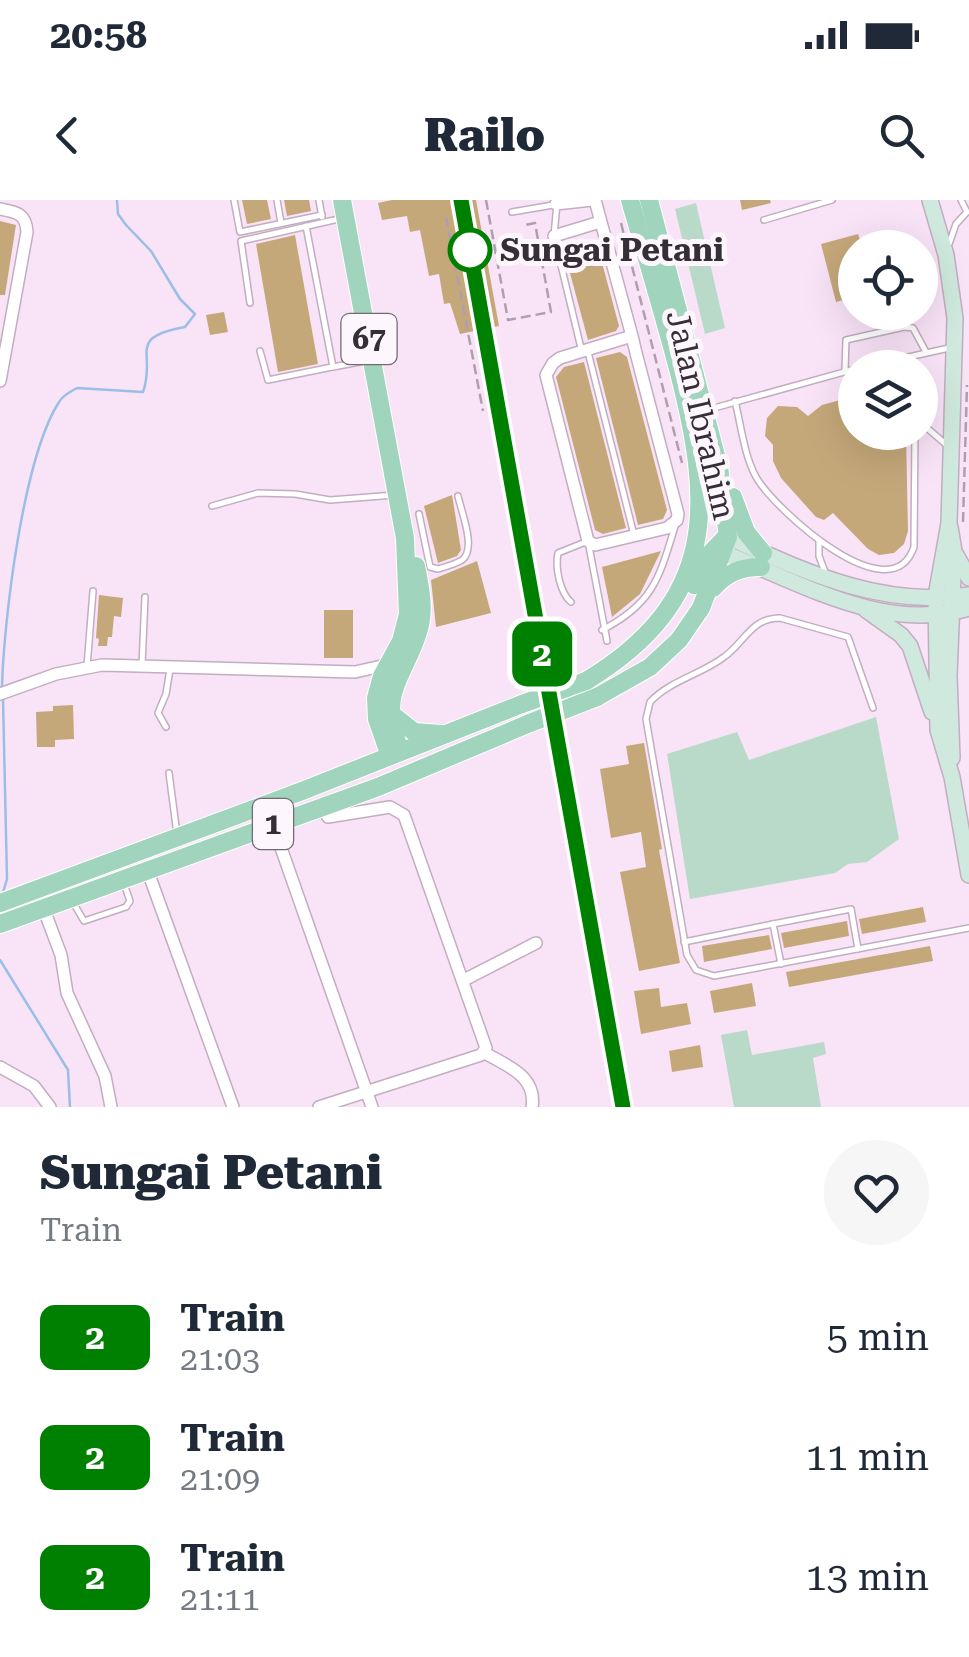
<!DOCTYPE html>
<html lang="en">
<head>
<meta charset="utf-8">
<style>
  :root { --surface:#fff; --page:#f6f6f7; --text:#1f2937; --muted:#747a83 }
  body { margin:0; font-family:"Roboto Serif",serif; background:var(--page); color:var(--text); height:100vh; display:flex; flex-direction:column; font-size:38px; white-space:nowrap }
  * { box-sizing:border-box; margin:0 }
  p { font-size:32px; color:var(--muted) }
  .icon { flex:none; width:55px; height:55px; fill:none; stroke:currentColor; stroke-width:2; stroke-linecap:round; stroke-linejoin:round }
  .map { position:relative; height:907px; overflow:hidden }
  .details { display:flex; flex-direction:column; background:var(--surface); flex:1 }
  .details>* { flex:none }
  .badge { padding:0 20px; border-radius:15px; font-size:35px; line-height:65px }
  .fabs { position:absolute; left:838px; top:30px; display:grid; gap:20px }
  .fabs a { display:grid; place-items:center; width:100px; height:100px; border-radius:50%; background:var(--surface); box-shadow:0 10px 40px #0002; font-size:50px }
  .map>.badge { position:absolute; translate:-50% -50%; box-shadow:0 0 0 5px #fff }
  .round { display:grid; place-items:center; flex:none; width:105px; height:105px; border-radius:52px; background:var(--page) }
  .head { display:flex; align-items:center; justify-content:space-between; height:170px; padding:0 40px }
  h1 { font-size:48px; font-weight:800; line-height:75px }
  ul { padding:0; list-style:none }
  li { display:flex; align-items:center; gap:30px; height:120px; padding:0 40px }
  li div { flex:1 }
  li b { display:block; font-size:38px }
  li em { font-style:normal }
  li .badge { min-width:110px; font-weight:700; text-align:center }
  .status { display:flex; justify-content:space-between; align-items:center; height:70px; padding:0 50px; background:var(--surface); direction:ltr }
  .status svg { height:28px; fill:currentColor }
  header { display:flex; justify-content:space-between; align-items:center; height:130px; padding:0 40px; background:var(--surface); font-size:45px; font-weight:800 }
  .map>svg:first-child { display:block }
  .green { fill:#b9dac8 }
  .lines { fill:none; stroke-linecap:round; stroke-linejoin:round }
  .stream { stroke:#9bbee7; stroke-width:2.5 }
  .building { fill:#c5a87a }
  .lane-casing { stroke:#c2aec0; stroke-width:8 }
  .street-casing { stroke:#c2aec0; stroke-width:14 }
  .secondary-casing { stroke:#c2aec0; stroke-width:18 }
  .primary-casing { stroke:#fff; stroke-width:20 }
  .path { stroke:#af9fae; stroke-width:2.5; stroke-dasharray:10 5; stroke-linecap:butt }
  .lane { stroke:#fff; stroke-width:5 }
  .street { stroke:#fff; stroke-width:11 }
  .secondary { stroke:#d0e9de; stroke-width:15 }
  .primary { stroke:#a1d4bd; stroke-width:18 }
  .rail-casing { stroke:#584e58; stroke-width:6 }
  .rail { stroke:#fef6fd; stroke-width:2.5; stroke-dasharray:8; stroke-linecap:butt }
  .primary-bridge-casing { stroke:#fff; stroke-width:20; stroke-linecap:butt }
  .primary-bridge { stroke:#a1d4bd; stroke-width:18 }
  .line-casing { stroke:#fff; stroke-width:22 }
  .line { stroke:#008000; stroke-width:15 }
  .stop-dot { fill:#fff; stroke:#008000; stroke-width:5 }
  .labels { text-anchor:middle; stroke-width:10; stroke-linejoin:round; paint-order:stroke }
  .shield { fill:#fef6fd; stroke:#726a72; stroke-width:2.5 }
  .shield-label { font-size:30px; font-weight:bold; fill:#362e36 }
  .stop-label { font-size:32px; font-weight:bold; fill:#362e36; stroke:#fef6fd; text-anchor:start }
  .street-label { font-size:32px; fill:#362e36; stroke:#fef6fd }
</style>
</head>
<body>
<div class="status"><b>20:58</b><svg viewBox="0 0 49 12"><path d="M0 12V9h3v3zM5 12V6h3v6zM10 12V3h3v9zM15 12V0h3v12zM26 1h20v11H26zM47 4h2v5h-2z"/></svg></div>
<header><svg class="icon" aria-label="back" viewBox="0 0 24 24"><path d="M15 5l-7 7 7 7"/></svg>Railo<svg class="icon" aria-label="search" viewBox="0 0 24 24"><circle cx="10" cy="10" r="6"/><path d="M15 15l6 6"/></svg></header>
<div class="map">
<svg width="969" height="907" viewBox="0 0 969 907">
  <rect width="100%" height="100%" fill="#f9e4f7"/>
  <g class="green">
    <path d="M696,3L725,128L705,134L675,9Z"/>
    <path d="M876,517L899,639L867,662L848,664L835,673L690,699L667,554L737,532L749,560Z"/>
    <path d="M747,830L752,855L824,842L826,854L813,858L821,907H734L721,835Z"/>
  </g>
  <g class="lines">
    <g class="stream">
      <path d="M2,486C4,419 23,258 59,202C63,195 70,192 77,188L143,192C157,153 125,138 185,127L195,114L180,99L151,51L126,25L118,14L117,0"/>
      <path d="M2,696L7,679L3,499"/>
      <path d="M0,760L68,870L70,907"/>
    </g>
  </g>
  <g class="building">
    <path d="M242,0H267L271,19L247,24Z"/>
    <path d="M284,0H309L311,11L287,16Z"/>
    <path d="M392,0H476L499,126L460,134L450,103L444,104L439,74L429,76L420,30L410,32L407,16L382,20L378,3Z"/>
    <path d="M740,0H770L771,3L742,10Z"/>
    <path d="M0,21L16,25L5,95H0Z"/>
    <path d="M858,34L860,40L873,36L876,48H855V97L836,102L821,44Z"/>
    <path d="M295,35L318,164L278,172L256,44Z"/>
    <path d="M589,40L597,44L619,126L616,131L588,140L563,47Z"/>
    <path d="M224,112L228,132L210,135L206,115Z"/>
    <path d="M620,152L627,157L667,310L663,319L638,325L596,158Z"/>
    <path d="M584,162L626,328L603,334L595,330L556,177L564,167Z"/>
    <path d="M855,196V232H906L908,331L904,344L894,353L879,355L868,349L833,313L824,320L816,317L781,278L773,261V245L765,236L767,218L778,206L797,207L808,216L822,205Z"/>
    <path d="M452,295L461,350L457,356L438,363L424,306Z"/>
    <path d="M661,351L640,394L612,417L602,367Z"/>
    <path d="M477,361L491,413L436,427L431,380Z"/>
    <path d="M99,395L123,398L121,417L114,416L112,437H108L107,446H98L99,439L96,438Z"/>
    <rect x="324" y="410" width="29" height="48"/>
    <path d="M73,505L74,539L55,540V547H37L36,512L53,511V506Z"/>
    <path d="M644,543L662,649L659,650L680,763L639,771L620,672L646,667L641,632L611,638L600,569L629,564L626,546Z"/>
    <path d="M923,707L926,722L862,734L859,719Z"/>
    <path d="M847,721L849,736L784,748L781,733Z"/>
    <path d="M769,735L772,749L704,762L702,746Z"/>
    <path d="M930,746L933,761L789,787L786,772Z"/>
    <path d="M752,783L756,806L714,813L710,791Z"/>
    <path d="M659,788L661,807L687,803L691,824L641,834L634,791Z"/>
    <path d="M700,845L703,867L672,872L669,851Z"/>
  </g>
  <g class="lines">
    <defs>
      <g id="lane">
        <path d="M234,0L240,32L322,15"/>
        <path d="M277,0L281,23"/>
        <path d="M319,0L322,17"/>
        <path d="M961,0L967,12"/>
        <path d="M557,3L554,36L581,148"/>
        <path d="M512,12L553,5"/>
        <path d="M764,20L832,0"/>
        <path d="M306,26L333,167L370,160"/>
        <path d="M949,44L956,24L967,12"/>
        <path d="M250,103L241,41L343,18"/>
        <path d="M260,151L268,180L332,167"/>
        <path d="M588,152L634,335"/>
        <path d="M859,168L949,148"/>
        <path d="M845,170L846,140L904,127L913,128L926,152"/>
        <path d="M735,201C741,225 744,255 756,277C775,310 891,415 914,347L915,232"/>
        <path d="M707,210L855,169"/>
        <path d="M920,222L949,247"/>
        <path d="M212,306L258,293L295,294L330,300L395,295"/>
        <path d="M419,314L430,367L438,369C445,367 456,364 462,360C477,349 461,311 458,296"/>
        <path d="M819,341V356L825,372"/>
        <path d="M571,402C560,393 555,368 558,353L588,341L607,441"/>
        <path d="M602,430C655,403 660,375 676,323"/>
        <path d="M142,465L145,397"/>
        <path d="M87,467L93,391"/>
        <path d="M873,508L848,437L780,418C751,418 745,442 724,457C702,474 669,481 650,502L646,519L687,755L696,770L714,776L969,728"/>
        <path d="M166,527L158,513L166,494L170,469"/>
        <path d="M169,573L177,634"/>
        <path d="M74,704L84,721L126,707L130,701L123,681"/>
        <path d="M684,742L773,724"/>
        <path d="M781,764L773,724L851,709L858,749"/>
      </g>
      <g id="street">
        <path d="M595,0L632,136L636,153L678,314L677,320L667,328L595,345L588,341L546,175L553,163L560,158L632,136"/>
        <path d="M556,4L592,0"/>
        <path d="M0,9C16,12 26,13 27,32L0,181"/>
        <path d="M554,36L600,22"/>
        <path d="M0,494L56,474L102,465L355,472L386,465"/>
        <path d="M273,625L372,907"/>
        <path d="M147,669L233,907"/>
        <path d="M43,707L61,755L67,793L105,876L111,907"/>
        <path d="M464,780L536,743"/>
        <path d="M485,853C507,866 537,876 532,907"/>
        <path d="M0,867L34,886L50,907"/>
        <path d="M319,907L481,855L486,848L404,615L390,607L328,617L322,607"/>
      </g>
      <g id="secondary">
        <path d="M930,0L946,55L955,118L949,323L936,396L938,530L952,577L969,675"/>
        <path d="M950,327L954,351L949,476L952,558"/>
        <path d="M728,337C806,372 881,408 969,395"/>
        <path d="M724,353C800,382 884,434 969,408"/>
        <path d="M956,355L969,378"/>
        <path d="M866,410L901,435L910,446L932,512"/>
      </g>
      <g id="primary">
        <path d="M342,0L405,338L408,414L401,441L382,476L376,498L377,519L390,556"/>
        <path d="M733,297L746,332L763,353"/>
        <path d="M694,385L707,357L726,337"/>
        <path d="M713,388C727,373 740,367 761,367"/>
        <path d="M586,481C719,400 713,305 678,169C663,112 646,56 630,0"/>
        <path d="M597,497L650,467L679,440L701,408L728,337L719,267L649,0"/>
        <path d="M389,512L414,532L441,534"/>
        <path d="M397,542C379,489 406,475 419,429C425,408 420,387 416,366"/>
        <path d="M0,703L302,591L522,504"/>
        <path d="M0,724L378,587L530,523"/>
      </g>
    </defs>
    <use href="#lane" class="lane-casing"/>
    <use href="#street" class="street-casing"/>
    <use href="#secondary" class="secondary-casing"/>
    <use href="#primary" class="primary-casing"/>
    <g class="path">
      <path d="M486,0L508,120L551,112L535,23L525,25"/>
      <path d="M446,17L483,211"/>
      <path d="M621,23L682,263"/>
      <path d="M490,128L505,208"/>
      <path d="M963,322L967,185"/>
    </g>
    <use href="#lane" class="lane"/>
    <use href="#street" class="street"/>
    <use href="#secondary" class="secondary"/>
    <use href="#primary" class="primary"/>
    <defs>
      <path id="rail" d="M484,129L623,907"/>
    </defs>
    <use href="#rail" class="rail-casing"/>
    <use href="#rail" class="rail"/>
    <defs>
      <g id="primary-bridge">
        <path d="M522,504L586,481"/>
        <path d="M530,523L597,497"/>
      </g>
    </defs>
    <use href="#primary-bridge" class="primary-bridge-casing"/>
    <use href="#primary-bridge" class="primary-bridge"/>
  </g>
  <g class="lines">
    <defs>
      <path id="line" d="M461,0L623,907"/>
    </defs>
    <use href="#line" class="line-casing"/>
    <use href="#line" class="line"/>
  </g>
  <circle class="stop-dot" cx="470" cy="50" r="20"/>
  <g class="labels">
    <g class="shield">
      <rect x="341.5" y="114" width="55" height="50" rx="8"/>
      <rect x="253" y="599" width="40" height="50" rx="8"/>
    </g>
    <g class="shield-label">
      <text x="369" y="149">67</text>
      <text x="273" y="634">1</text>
    </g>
    <g class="stop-label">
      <text x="500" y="61">Sungai Petani</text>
    </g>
    <g class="street-label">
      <text transform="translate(701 215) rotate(77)" y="11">Jalan Ibrahim</text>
    </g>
  </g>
</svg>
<div class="fabs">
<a><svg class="icon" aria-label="locate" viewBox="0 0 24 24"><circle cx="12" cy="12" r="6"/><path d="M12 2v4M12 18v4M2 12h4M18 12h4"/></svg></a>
<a><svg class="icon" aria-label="layers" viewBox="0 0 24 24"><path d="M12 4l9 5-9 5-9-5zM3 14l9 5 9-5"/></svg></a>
</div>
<b class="badge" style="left:542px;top:454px;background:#008000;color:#fff">2</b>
</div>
<section class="details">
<div class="head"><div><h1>Sungai Petani</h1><p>Train</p></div><a class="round"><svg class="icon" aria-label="heart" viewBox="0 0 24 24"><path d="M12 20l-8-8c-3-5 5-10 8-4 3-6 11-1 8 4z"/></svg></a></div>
<ul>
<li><span class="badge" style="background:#008000;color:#fff">2</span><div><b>Train</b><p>21:03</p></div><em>5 min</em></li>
<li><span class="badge" style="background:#008000;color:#fff">2</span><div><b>Train</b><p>21:09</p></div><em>11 min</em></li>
<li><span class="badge" style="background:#008000;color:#fff">2</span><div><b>Train</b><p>21:11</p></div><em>13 min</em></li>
</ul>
</section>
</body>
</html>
